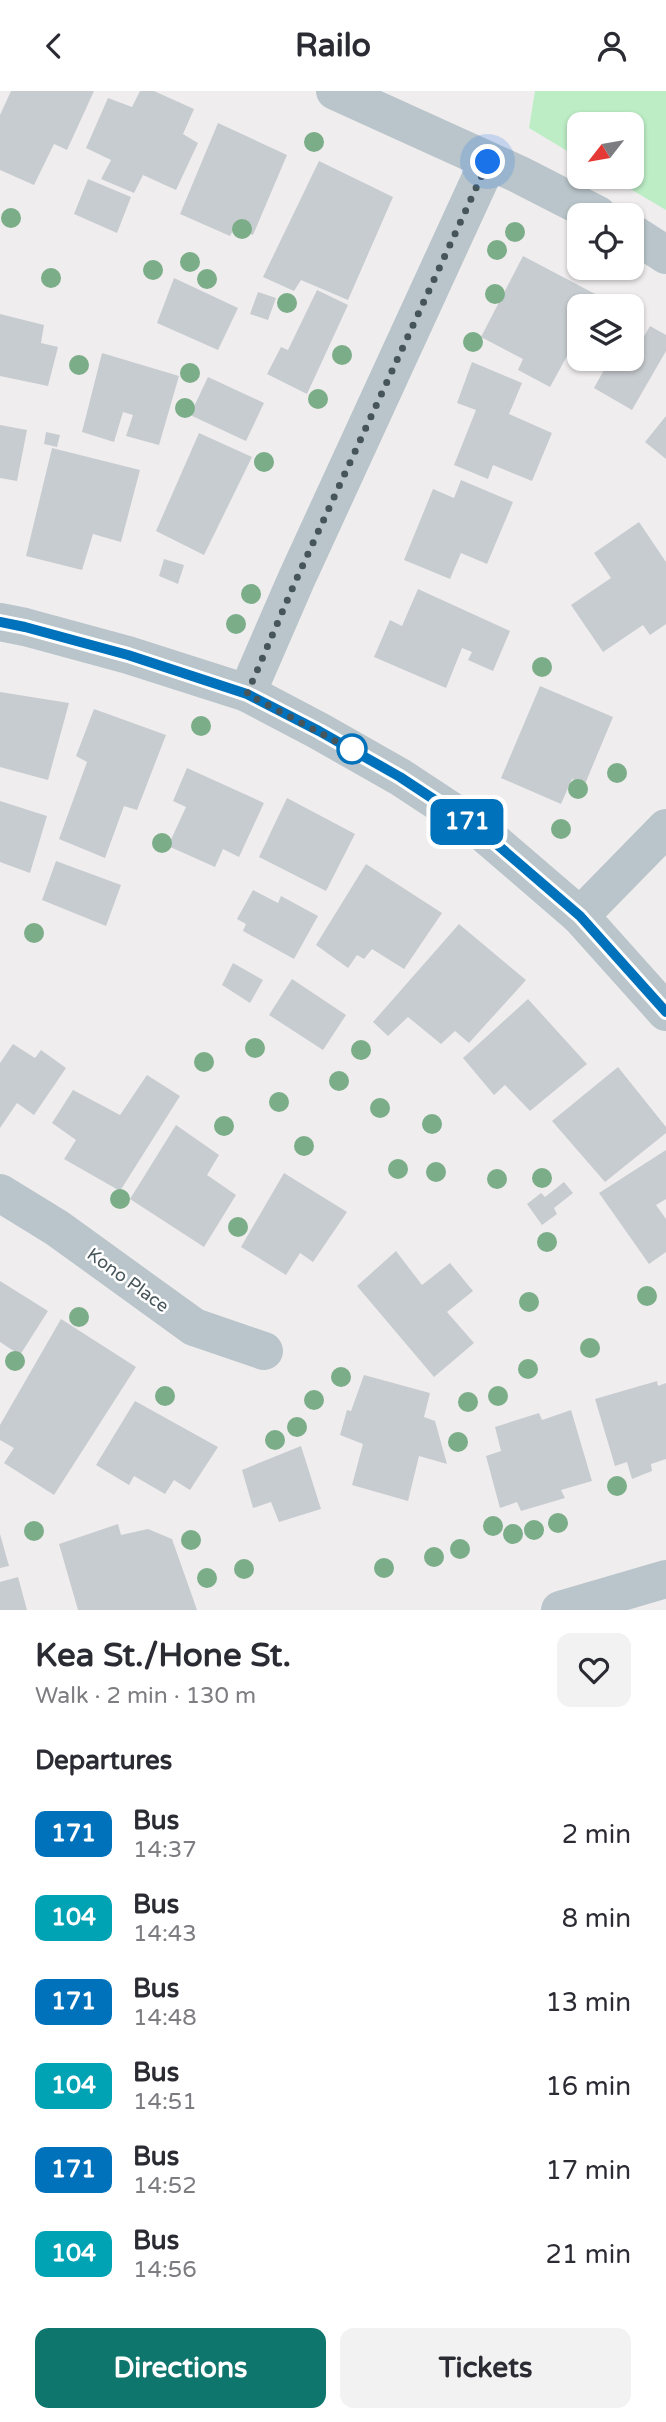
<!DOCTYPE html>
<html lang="en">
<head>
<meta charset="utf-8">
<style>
  :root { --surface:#fff; --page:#f2f2f3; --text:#2b2b33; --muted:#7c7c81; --accent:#0f766e }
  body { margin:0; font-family:"Varela Round",sans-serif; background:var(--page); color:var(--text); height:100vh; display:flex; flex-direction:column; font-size:26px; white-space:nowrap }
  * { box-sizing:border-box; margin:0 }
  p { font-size:23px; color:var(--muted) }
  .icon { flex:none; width:38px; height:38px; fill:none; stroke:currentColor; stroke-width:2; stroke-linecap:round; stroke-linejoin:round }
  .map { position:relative; height:1519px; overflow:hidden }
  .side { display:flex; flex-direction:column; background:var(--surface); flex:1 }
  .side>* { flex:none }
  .badge { padding:0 14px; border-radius:10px; font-size:24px; line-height:46px }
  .needle { width:46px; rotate:239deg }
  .controls { position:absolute; left:567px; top:21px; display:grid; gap:14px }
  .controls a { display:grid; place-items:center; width:77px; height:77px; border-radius:14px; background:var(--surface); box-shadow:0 2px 5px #0004; font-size:35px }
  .you { position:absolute; width:35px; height:35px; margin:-18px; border:5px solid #fff; border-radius:50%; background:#1a73e8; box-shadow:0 0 0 10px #1a73e833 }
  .map>.badge { position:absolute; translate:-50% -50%; box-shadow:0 0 0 4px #fff }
  h2 { padding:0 35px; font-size:26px; line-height:63px }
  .round { display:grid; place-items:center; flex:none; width:74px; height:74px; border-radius:14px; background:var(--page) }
  .head { display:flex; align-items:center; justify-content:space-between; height:119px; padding:0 35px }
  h1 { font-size:33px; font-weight:700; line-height:52px }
  .primary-button { display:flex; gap:14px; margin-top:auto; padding:14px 35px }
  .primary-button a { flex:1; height:80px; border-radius:14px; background:var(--accent); color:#fff; font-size:28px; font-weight:700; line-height:80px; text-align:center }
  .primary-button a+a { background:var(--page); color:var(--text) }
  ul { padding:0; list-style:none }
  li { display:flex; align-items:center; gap:21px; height:84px; padding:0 35px }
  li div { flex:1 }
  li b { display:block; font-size:26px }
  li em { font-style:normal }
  li .badge { min-width:77px; font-weight:700; text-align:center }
  header { display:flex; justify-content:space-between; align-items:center; height:91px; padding:0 35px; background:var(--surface); font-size:32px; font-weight:700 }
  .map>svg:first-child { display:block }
  .green { fill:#bcedc5 }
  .building { fill:#c7ccd0 }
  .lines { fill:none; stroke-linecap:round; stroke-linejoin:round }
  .minor { stroke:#b9c5ca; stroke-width:38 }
  .tree { fill:#7aad88 }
  .line-casing { stroke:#fff; stroke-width:16 }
  .line { stroke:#0072bc; stroke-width:10 }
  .walk { stroke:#46555a; stroke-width:7; stroke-dasharray:0 12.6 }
  .stop-dot { fill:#fff; stroke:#0072bc; stroke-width:3.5 }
  .labels { text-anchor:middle; stroke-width:5; stroke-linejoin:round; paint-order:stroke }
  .street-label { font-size:18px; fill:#46555a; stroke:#fff }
</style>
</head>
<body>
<header><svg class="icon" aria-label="back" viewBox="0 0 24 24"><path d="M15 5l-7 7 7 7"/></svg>Railo<svg class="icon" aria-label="person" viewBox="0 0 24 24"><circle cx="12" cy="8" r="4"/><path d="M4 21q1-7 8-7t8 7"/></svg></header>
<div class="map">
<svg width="666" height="1519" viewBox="0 0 666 1519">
  <rect width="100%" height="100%" fill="#f0edee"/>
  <path class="green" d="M535,0H666V119L610,86H632V33H579V67L529,37Z"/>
  <g class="building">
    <path d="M11,0H94L67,59L54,53L34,94L0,79V24Z"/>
    <path d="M140,0H154L194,18L183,43L198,52L176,99L143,84L134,102L101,88L111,69L86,57L108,7L132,16Z"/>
    <path d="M218,32L287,64L253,144L235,136L230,145L180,123Z"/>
    <path d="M319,70L393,106L348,209L301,189L294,200L263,186Z"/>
    <path d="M88,88L131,106L117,142L74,123Z"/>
    <path d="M523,165L618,215H579V260L572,256L550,296L518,279L523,268L481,246Z"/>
    <path d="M174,187L238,217L218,259L157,232Z"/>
    <path d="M317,199L348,214L307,303L267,283L281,256L288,259Z"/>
    <path d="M258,201L276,207L268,229L250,223Z"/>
    <path d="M0,223L44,234L41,252L58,256L48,295L0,285Z"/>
    <path d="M650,235L666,244V260L632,319L594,297L610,268H632V259L635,261Z"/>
    <path d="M102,262L179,285L159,354L126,345L133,324L123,321L114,351L82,341Z"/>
    <path d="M472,271L522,292L509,323L552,342L532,390L493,374L488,388L454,374L476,319L457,312Z"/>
    <path d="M208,286L264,312L246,350L190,324Z"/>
    <path d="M666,325V368L645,351Z"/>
    <path d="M0,334L27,339L17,390L0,387Z"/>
    <path d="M46,341L60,344L57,356L44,353Z"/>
    <path d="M199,342L252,366L204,464L156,440Z"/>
    <path d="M52,357L140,379L121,451L93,443L82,479L26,465Z"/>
    <path d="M461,389L513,411L487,473L461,462L450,488L404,469L433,398L454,407Z"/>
    <path d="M639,431L666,471V533L650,544L643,534L603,561L571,514L611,487L594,462Z"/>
    <path d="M164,468L184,474L178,493L159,485Z"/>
    <path d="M418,498L510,540L493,580L468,569L472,561L462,557L446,597L374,566L390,529L402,535Z"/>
    <path d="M540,595L613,626L585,693L572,688L561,713L501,687Z"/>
    <path d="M0,601L69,612L48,689L0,676Z"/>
    <path d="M94,618L166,644L137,719L124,715L105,767L59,748L87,671L76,665Z"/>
    <path d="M187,677L264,712L239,766L223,758L215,776L168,755L186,716L173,710Z"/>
    <path d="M287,707L355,743L326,800L259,766Z"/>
    <path d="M0,710L47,725L30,782L0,771Z"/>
    <path d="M56,770L121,794L106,835L42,809Z"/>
    <path d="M366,773L442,822L404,878L372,858L364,868L357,864L348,877L316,854Z"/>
    <path d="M253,799L278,812L281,805L318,825L294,868L243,840L246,833L237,828Z"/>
    <path d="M459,833L526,889L469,952L455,940L441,953L408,926L388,945L373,931Z"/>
    <path d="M233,872L263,889L250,912L222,894Z"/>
    <path d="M292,888L346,924L323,959L269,924Z"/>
    <path d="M528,908L587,973L530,1020L505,994L494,1004L463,967Z"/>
    <path d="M13,953L35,967L41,959L66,977L34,1024L17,1012L0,1037V972Z"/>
    <path d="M618,976L666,1036V1042L605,1091L552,1030Z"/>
    <path d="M147,984L180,1005L120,1100L64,1068L76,1049L52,1032L73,999L120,1024Z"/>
    <path d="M176,1034L219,1064L207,1084L236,1104L204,1156L130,1108Z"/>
    <path d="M666,1059V1108L656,1114L666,1128V1161L649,1173L599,1102Z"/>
    <path d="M284,1082L347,1121L313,1171L300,1162L286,1184L241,1156Z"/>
    <path d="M564,1091L573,1102L554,1117L557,1123L542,1134L527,1113L541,1102L545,1106Z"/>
    <path d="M396,1160L422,1194L450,1172L473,1200L447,1221L474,1252L434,1286L357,1195Z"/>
    <path d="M0,1190L48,1220L20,1264L0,1251Z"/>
    <path d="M61,1228L136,1276L54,1404L4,1372L14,1357L0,1349V1334Z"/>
    <path d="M364,1284L430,1302L424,1326L435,1330L447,1373L419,1365L408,1410L352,1394L363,1353L340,1344L347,1319L351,1320Z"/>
    <path d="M657,1290L658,1295L666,1292V1368L651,1373L652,1380L632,1388L627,1371L615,1375L595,1308Z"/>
    <path d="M135,1310L218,1356L190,1399L174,1389L165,1403L134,1385L129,1394L96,1374Z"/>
    <path d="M571,1319L592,1390L561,1399L565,1407L521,1420L517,1411L500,1417L486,1365L501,1360L495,1336L539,1322L542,1329Z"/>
    <path d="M301,1355L321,1418L279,1431L271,1411L253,1417L242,1379Z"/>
    <path d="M118,1433L121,1444L148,1438L172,1448L197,1519H78L59,1453Z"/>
    <path d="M0,1443L9,1475L0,1477Z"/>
    <path d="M18,1486L27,1519H0V1491Z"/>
  </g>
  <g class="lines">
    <g class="minor">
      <path d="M335,0L518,83L598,124"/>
      <path d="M632,142L666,164"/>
      <path d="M0,531L25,536L128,564L247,602L319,640L400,686L479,738L580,825L666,921"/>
      <path d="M247,602L296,489L488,71"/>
      <path d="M580,825L666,737"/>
      <path d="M0,1102L57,1137L194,1236L264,1260"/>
      <path d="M560,1519L666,1488"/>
    </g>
  </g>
  <g class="tree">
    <circle cx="314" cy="51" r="10"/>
    <circle cx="11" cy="127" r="10"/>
    <circle cx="242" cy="138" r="10"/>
    <circle cx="515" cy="141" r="10"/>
    <circle cx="497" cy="159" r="10"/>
    <circle cx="190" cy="171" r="10"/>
    <circle cx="153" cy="179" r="10"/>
    <circle cx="51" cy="187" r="10"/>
    <circle cx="207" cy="188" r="10"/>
    <circle cx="495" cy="203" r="10"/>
    <circle cx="287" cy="212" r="10"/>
    <circle cx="473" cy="251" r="10"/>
    <circle cx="342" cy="264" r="10"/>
    <circle cx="79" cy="274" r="10"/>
    <circle cx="190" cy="282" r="10"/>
    <circle cx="318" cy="308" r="10"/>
    <circle cx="185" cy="317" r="10"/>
    <circle cx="264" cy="371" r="10"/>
    <circle cx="251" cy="503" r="10"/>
    <circle cx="236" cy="533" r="10"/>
    <circle cx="542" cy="576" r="10"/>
    <circle cx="201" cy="635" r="10"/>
    <circle cx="617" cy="682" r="10"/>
    <circle cx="578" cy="698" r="10"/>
    <circle cx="561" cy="738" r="10"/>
    <circle cx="162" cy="752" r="10"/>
    <circle cx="34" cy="842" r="10"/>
    <circle cx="255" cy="957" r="10"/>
    <circle cx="361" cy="959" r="10"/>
    <circle cx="204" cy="971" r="10"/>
    <circle cx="339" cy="990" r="10"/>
    <circle cx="279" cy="1011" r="10"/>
    <circle cx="380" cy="1017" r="10"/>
    <circle cx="432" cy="1033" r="10"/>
    <circle cx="224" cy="1035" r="10"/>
    <circle cx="304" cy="1055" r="10"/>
    <circle cx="398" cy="1078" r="10"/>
    <circle cx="436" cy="1081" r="10"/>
    <circle cx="542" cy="1087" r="10"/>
    <circle cx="497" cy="1088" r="10"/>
    <circle cx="120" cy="1108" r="10"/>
    <circle cx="238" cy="1136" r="10"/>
    <circle cx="547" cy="1151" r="10"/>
    <circle cx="647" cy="1205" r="10"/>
    <circle cx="529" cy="1211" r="10"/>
    <circle cx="79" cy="1226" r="10"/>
    <circle cx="590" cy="1257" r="10"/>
    <circle cx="15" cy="1270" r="10"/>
    <circle cx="528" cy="1278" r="10"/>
    <circle cx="341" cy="1286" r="10"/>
    <circle cx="165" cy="1305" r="10"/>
    <circle cx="498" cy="1305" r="10"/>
    <circle cx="314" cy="1309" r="10"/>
    <circle cx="468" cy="1311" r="10"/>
    <circle cx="297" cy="1336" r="10"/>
    <circle cx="275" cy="1349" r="10"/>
    <circle cx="458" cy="1351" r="10"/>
    <circle cx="617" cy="1395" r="10"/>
    <circle cx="558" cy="1432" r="10"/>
    <circle cx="493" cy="1435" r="10"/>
    <circle cx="534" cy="1439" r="10"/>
    <circle cx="34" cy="1440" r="10"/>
    <circle cx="513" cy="1443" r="10"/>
    <circle cx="191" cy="1449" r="10"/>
    <circle cx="460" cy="1458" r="10"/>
    <circle cx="434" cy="1466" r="10"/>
    <circle cx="384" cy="1477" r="10"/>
    <circle cx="244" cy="1478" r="10"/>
    <circle cx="207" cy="1487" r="10"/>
  </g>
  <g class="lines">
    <defs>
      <path id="line" d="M0,531L25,536L128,564L247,603L319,640L400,686L479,738L580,825L666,921"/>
    </defs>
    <use href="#line" class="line-casing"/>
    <use href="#line" class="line"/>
    <path class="walk" d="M352,658L360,663L247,603L296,489L488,71"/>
  </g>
  <circle class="stop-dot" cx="352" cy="658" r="14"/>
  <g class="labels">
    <g class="street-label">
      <text transform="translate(128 1189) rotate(36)" y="6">Kono Place</text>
    </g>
  </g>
</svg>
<div class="controls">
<a><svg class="needle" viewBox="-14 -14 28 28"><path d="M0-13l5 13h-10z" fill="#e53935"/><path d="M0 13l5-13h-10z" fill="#7c7c81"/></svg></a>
<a><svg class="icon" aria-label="locate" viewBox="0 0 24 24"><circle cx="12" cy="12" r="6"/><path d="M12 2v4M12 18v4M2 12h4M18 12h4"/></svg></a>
<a><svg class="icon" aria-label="layers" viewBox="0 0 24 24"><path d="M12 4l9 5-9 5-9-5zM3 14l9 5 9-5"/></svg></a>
</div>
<div class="you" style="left:488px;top:71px"></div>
<b class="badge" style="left:467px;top:731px;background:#0072bc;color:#fff">171</b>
</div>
<section class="side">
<div class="head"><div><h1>Kea St./Hone St.</h1><p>Walk · 2 min · 130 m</p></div><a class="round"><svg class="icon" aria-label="heart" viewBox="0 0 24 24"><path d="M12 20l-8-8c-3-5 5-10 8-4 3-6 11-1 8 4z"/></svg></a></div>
<h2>Departures</h2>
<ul>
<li><span class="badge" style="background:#0072bc;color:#fff">171</span><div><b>Bus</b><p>14:37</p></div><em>2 min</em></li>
<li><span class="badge" style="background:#00a3b4;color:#fff">104</span><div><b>Bus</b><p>14:43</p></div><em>8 min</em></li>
<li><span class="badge" style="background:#0072bc;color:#fff">171</span><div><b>Bus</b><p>14:48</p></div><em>13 min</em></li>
<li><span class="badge" style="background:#00a3b4;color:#fff">104</span><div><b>Bus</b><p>14:51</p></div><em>16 min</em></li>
<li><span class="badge" style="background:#0072bc;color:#fff">171</span><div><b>Bus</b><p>14:52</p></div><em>17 min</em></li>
<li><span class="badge" style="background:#00a3b4;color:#fff">104</span><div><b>Bus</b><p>14:56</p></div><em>21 min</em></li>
</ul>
<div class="primary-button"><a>Directions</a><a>Tickets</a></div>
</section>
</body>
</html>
